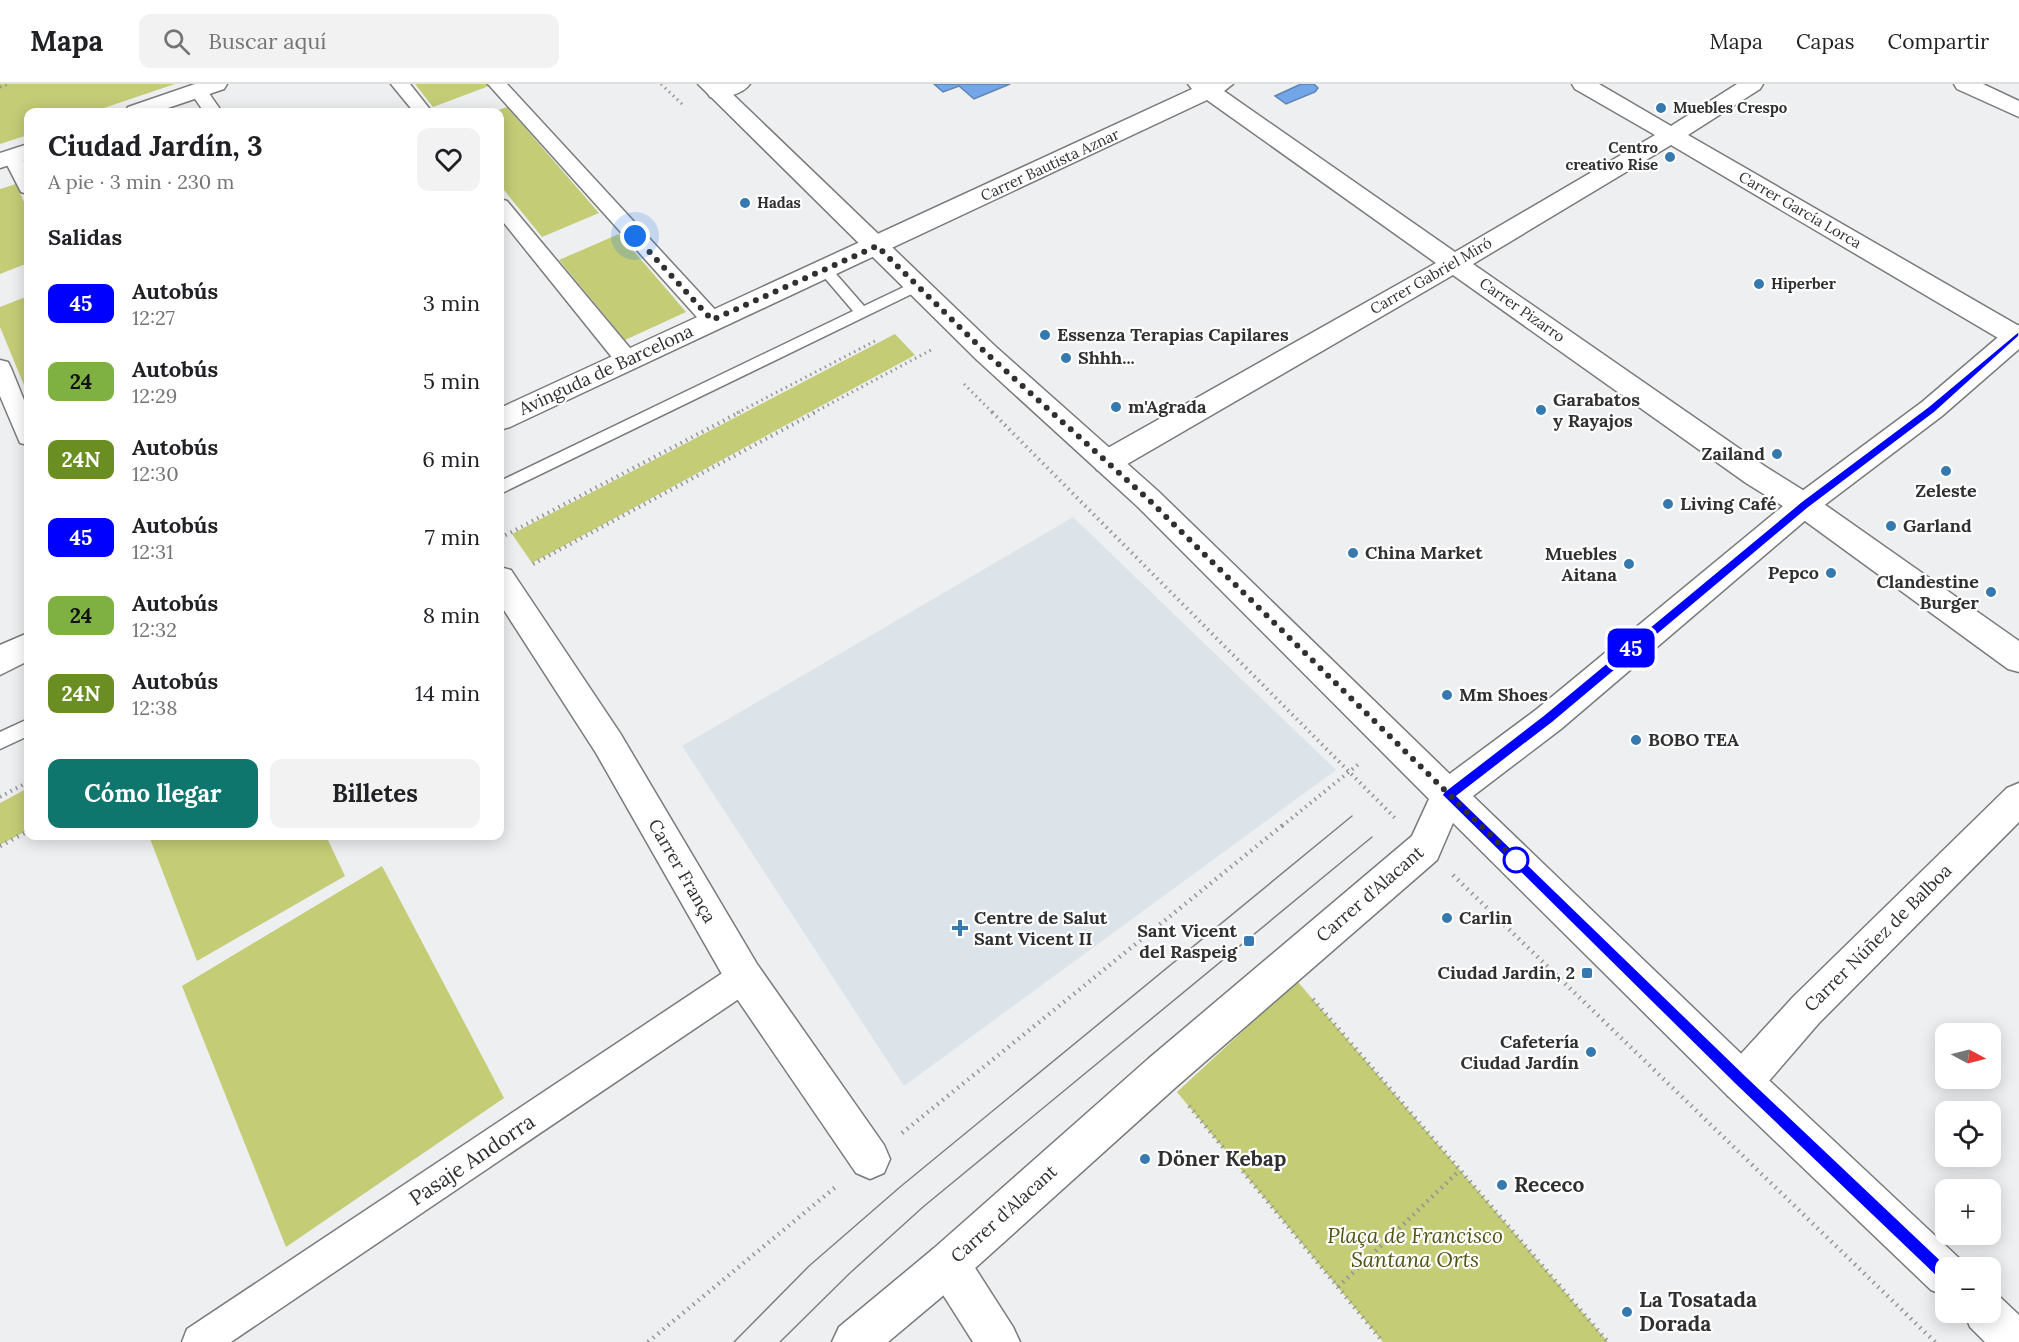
<!DOCTYPE html>
<html lang="es">
<head>
<meta charset="utf-8">
<style>
  :root { --surface:#fff; --page:#f2f2f2; --text:#202124; --muted:#757577; --line:#e0e0e0; --accent:#0f766e }
  body { margin:0; font-family:Lora,serif; background:var(--page); color:var(--text); height:100vh; display:flex; flex-direction:column; font-size:22px; white-space:nowrap }
  * { box-sizing:border-box; margin:0 }
  p { font-size:20px; color:var(--muted) }
  .icon { flex:none; width:33px; height:33px; fill:none; stroke:currentColor; stroke-width:2; stroke-linecap:round; stroke-linejoin:round }
  .map { position:relative; flex:1; overflow:hidden }
  .side { position:absolute; left:24px; top:24px; width:480px; height:732px; display:flex; flex-direction:column; background:var(--surface); border-radius:12px; box-shadow:0 3px 15px #0003 }
  .side>* { flex:none }
  .badge { padding:0 12px; border-radius:9px; font-size:21px; line-height:39px }
  .needle { width:39px; rotate:97deg }
  .fabs { position:absolute; left:1935px; top:939px; display:grid; gap:12px }
  .fabs a { display:grid; place-items:center; width:66px; height:66px; border-radius:12px; background:var(--surface); box-shadow:0 3px 15px #0003; font-size:30px }
  .you { position:absolute; width:30px; height:30px; margin:-15px; border:4px solid #fff; border-radius:50%; background:#1a73e8; box-shadow:0 0 0 9px #1a73e833 }
  .map>.badge { position:absolute; translate:-50% -50%; box-shadow:0 0 0 3px #fff }
  h2 { padding:0 24px; font-size:22px; line-height:54px }
  .round { display:grid; place-items:center; flex:none; width:63px; height:63px; border-radius:12px; background:var(--page) }
  .headline { display:flex; align-items:center; justify-content:space-between; height:102px; padding:0 24px }
  h1 { font-size:28px; font-weight:700; line-height:45px }
  .cta { display:flex; gap:12px; margin-top:auto; padding:12px 24px }
  .cta a { flex:1; height:69px; border-radius:12px; background:var(--accent); color:#fff; font-size:24px; font-weight:700; line-height:69px; text-align:center }
  .cta a+a { background:var(--page); color:var(--text) }
  ul { padding:0; list-style:none }
  li { display:flex; align-items:center; gap:18px; height:78px; padding:0 24px }
  li div { flex:1 }
  li b { display:block; font-size:22px }
  li em { font-style:normal }
  li .badge { min-width:66px; font-weight:700; text-align:center }
  header { display:flex; align-items:center; gap:36px; box-sizing:border-box; height:84px; padding:0 30px; background:var(--surface); border-bottom:2px solid var(--line) }
  header strong { font-size:28px }
  nav { display:flex; gap:33px; margin-inline-start:auto; font-size:21px }
  .search { width:420px; height:54px; background:var(--page); display:flex; align-items:center; gap:15px; box-sizing:border-box; padding:0 21px; border-radius:12px; color:var(--muted); font-size:22px }
  .map>svg:first-child { display:block }
  .built { fill:#dce4ea }
  .green { fill:#c4cc76 }
  .water { fill:#73a6e9; stroke:#5f83b2; stroke-width:1.5 }
  .lines { fill:none; stroke-linecap:round; stroke-linejoin:round }
  .service-casing { stroke:#797a7b; stroke-width:3 }
  .pedestrian-casing { stroke:#797a7b; stroke-width:3 }
  .minor-casing { stroke:#797a7b; stroke-width:3 }
  .tertiary-casing { stroke:#797a7b; stroke-width:3 }
  .secondary-casing { stroke:#797a7b; stroke-width:3 }
  .path-far2 { stroke:#959697; stroke-width:3; stroke-dasharray:1.5 4; stroke-linecap:butt }
  .path-far1 { stroke:#959697; stroke-width:4; stroke-dasharray:1.5 4.5; stroke-linecap:butt }
  .path { stroke:#959697; stroke-width:4.5; stroke-dasharray:1.5 5; stroke-linecap:butt }
  .service { fill:#fff; fill-rule:evenodd }
  .pedestrian { fill:#fff; fill-rule:evenodd }
  .minor { fill:#fff; fill-rule:evenodd }
  .tertiary { fill:#fff; fill-rule:evenodd }
  .secondary { fill:#fff; fill-rule:evenodd }
  .tram { stroke:#818182; stroke-width:1.5 }
  .line { fill:#00f; stroke:#fff; stroke-width:1.5 }
  .walk { stroke:#303031; stroke-width:6; stroke-dasharray:0 10.8 }
  .poi-dot { fill:#3579ae; stroke:#fff; stroke-width:2 }
  .stop-dot { fill:#fff; stroke:#00f; stroke-width:3 }
  .labels { text-anchor:middle; stroke-width:4.5; stroke-linejoin:round; paint-order:stroke }
  .far-poi-label { font-size:15px; font-weight:bold; fill:#303031; stroke:#fff; text-anchor:start }
  .far-street-label { font-size:15px; fill:#303031; stroke:#fff }
  .poi-label { font-size:18px; font-weight:bold; fill:#303031; stroke:#fff; text-anchor:start }
  .street-label { font-size:18px; fill:#303031; stroke:#fff }
  .near-poi-label { font-size:21px; font-weight:bold; fill:#303031; stroke:#fff; text-anchor:start }
  .near-street-label { font-size:21px; fill:#303031; stroke:#fff }
  .near-park-label { font-size:21px; font-style:italic; fill:#505412; stroke:#fff }
</style>
</head>
<body>
<header>
<strong>Mapa</strong>
<div class="search"><svg class="icon" aria-label="search" viewBox="0 0 24 24"><circle cx="10" cy="10" r="6"/><path d="M15 15l6 6"/></svg>Buscar aquí</div>
<nav><a>Mapa</a><a>Capas</a><a>Compartir</a></nav>
</header>
<div class="map">
<svg width="2019" height="1258" viewBox="0 0 2019 1258">
  <rect width="100%" height="100%" fill="#eeeff0"/>
  <path class="built" d="M1073,433L1336,686L904,1002L682,662Z"/>
  <g class="green">
    <path d="M0,0H175L92,28H28V51L0,60Z"/>
    <path d="M415,0H487L489,2L433,23Z"/>
    <path d="M507,23L599,129L542,153L500,101V28H493Z"/>
    <path d="M16,100L28,127V179L0,190V105Z"/>
    <path d="M619,150L686,228L625,256L559,176Z"/>
    <path d="M28,212V311L0,243V223Z"/>
    <path d="M895,250L915,271L532,479L512,450Z"/>
    <path d="M28,704V746L0,761V719Z"/>
    <path d="M149,752H326L345,792L197,877Z"/>
    <path d="M382,782L504,1014L286,1163L182,902Z"/>
    <path d="M1297,897L1608,1258H1383L1177,1008Z"/>
  </g>
  <g class="water">
    <path d="M934,0H1010L974,15L959,2L943,8Z"/>
    <path d="M1301,0H1314L1318,4L1315,8L1286,20L1275,12Z"/>
  </g>
  <g class="lines">
    <defs>
      <g id="service">
        <path d="M825,181L830,183L864,222L912,199H922L924,202L922,205L500,410V397L853,227L818,186Z"/>
        <path d="M28,635V652L0,665V648Z"/>
      </g>
      <g id="pedestrian">
        <path d="M391,0H410L432,28H414Z"/>
        <path d="M488,0H507L720,231L723,236L720,241L712,243L704,241Z"/>
        <path d="M198,1L204,2L222,28H204L189,6L192,2Z"/>
        <path d="M13,67L20,69L28,85V110L21,108L3,73L6,69Z"/>
        <path d="M500,115L507,117L635,270L638,276L635,282L627,284L619,282L500,134Z"/>
        <path d="M0,276L8,278L11,284L28,326V361L20,359L0,312Z"/>
        <path d="M744,878L755,882L759,893L755,904L231,1258H182L187,1245L733,882Z"/>
      </g>
      <g id="minor">
        <path d="M719,0H750C743,10 722,16 710,13L707,8L710,3Z"/>
        <path d="M1188,0H1233L1224,7L1455,168L1655,51L1575,5L1572,0H1599L1671,42L1737,0H1763L1760,5L1688,51L2019,242V263L2010,261L1671,61L1473,180L1766,383L1814,413L2019,557V588L2008,585L1794,429L1746,399L1453,191L1117,386L1107,389L1097,386L1093,378L1097,370L1436,179L1207,16L510,343L500,346V324L1192,5Z"/>
        <path d="M1954,0H1983L2019,17V33L1957,5Z"/>
        <path d="M500,483L511,486L620,649L757,880L884,1061L890,1075L884,1089L870,1095L856,1089L731,906L596,669L500,520Z"/>
        <path d="M28,549V577L0,591V561Z"/>
        <path d="M2019,699V738L1819,939L1756,1012L1742,1018L1728,1012L1722,998L1728,984L1793,913L2007,704Z"/>
        <path d="M948,1159L963,1165L1013,1243L1020,1258H973L933,1195L927,1180L933,1165Z"/>
      </g>
      <g id="tertiary">
        <path d="M195,0H227L224,5L156,28H125L128,23Z"/>
        <path d="M698,0H722L995,262L1158,407L1460,700L1465,711L1437,776L1176,1003L963,1195L888,1258H832L839,1243L933,1165L1148,975L1412,752L1429,715L1138,423L977,276Z"/>
        <path d="M28,60V75L0,84V69Z"/>
      </g>
      <g id="secondary">
        <path d="M2019,241V265L1942,332L1814,429L1561,645L1473,712L1756,984L1961,1176L1964,1184H1946V1212L1931,1206L1728,1012L1436,722L1431,711L1436,700L1537,625L1794,413L1922,318L2010,243Z"/>
        <path d="M1990,1209L2000,1213L2019,1231V1258H1985L1970,1243L1964,1228H1990Z"/>
      </g>
    </defs>
    <use href="#service" class="service-casing"/>
    <use href="#pedestrian" class="pedestrian-casing"/>
    <use href="#minor" class="minor-casing"/>
    <use href="#tertiary" class="tertiary-casing"/>
    <use href="#secondary" class="secondary-casing"/>
    <g class="path-far2">
      <path d="M661,0L682,20"/>
      <path d="M0,3L10,0"/>
      <path d="M964,300L993,329"/>
      <path d="M737,329L875,257"/>
      <path d="M813,329L931,266"/>
    </g>
    <g class="path-far1">
      <path d="M992,328L1396,735"/>
      <path d="M500,454L740,328"/>
      <path d="M533,480L816,328"/>
      <path d="M0,713L28,698"/>
      <path d="M1282,742L1360,679"/>
    </g>
    <g class="path">
      <path d="M0,762L28,747"/>
      <path d="M1453,791L1935,1258"/>
      <path d="M1313,915L1608,1258"/>
      <path d="M1189,1022L1383,1258"/>
      <path d="M902,1049L1284,740"/>
      <path d="M1338,1203L1460,1086"/>
      <path d="M648,1258L838,1101"/>
    </g>
    <use href="#service" class="service"/>
    <use href="#pedestrian" class="pedestrian"/>
    <use href="#minor" class="minor"/>
    <use href="#tertiary" class="tertiary"/>
    <use href="#secondary" class="secondary"/>
    <g class="tram">
      <path d="M734,1258L809,1182L900,1103L1352,732"/>
      <path d="M780,1258L850,1189L923,1123L1372,753"/>
    </g>
  </g>
  <path class="line" d="M2019,247V252L1935,328L1808,424L1553,638L1457,712L1747,993L1951,1186L1953,1191L1951,1196L1946,1198L1940,1196L1737,1002L1442,711L1444,708L1544,631L1801,418L1928,323Z"/>
  <g class="lines">
    <path class="walk" d="M635,152L712,236L877,162L986,269L1148,415L1516,776"/>
  </g>
  <g class="poi-dot">
    <circle cx="1661" cy="24" r="6"/>
    <circle cx="1670" cy="73" r="6"/>
    <circle cx="745" cy="119" r="6"/>
    <circle cx="1759" cy="200" r="6"/>
    <circle cx="1045" cy="251" r="6"/>
    <circle cx="1066" cy="274" r="6"/>
    <circle cx="1116" cy="323" r="6"/>
    <circle cx="1541" cy="326" r="6"/>
    <circle cx="1777" cy="370" r="6"/>
    <circle cx="1946" cy="387" r="6"/>
    <circle cx="1668" cy="420" r="6"/>
    <circle cx="1891" cy="442" r="6"/>
    <circle cx="1353" cy="469" r="6"/>
    <circle cx="1629" cy="480" r="6"/>
    <circle cx="1831" cy="489" r="6"/>
    <circle cx="1991" cy="508" r="6"/>
    <circle cx="1447" cy="611" r="6"/>
    <circle cx="1636" cy="656" r="6"/>
    <circle cx="1447" cy="834" r="6"/>
    <path d="M957 835h6v6h6v6h-6v6h-6v-6h-6v-6h6z"/>
    <rect x="1243" y="851" width="12" height="12" rx="3"/>
    <rect x="1581" y="883" width="12" height="12" rx="3"/>
    <circle cx="1591" cy="968" r="6"/>
    <circle cx="1145" cy="1075" r="6"/>
    <circle cx="1502" cy="1101" r="6"/>
    <circle cx="1627" cy="1228" r="6"/>
  </g>
  <circle class="stop-dot" cx="1516" cy="776" r="12"/>
  <g class="labels">
    <g class="far-poi-label">
      <text x="1673" y="29">Muebles Crespo</text>
      <text x="1658" y="69" text-anchor="end">Centro<tspan x="1658" dy="17">creativo Rise</tspan></text>
      <text x="757" y="124">Hadas</text>
      <text x="1771" y="205">Hiperber</text>
    </g>
    <g class="far-street-label">
      <text transform="translate(1050 81) rotate(-25)" y="5">Carrer Bautista Aznar</text>
      <text transform="translate(1800 126) rotate(30)" y="5">Carrer García Lorca</text>
      <text transform="translate(1431 192) rotate(-30)" y="5">Carrer Gabriel Miró</text>
      <text transform="translate(1522 226) rotate(35)" y="5">Carrer Pizarro</text>
    </g>
    <g class="poi-label">
      <text x="1057" y="257">Essenza Terapias Capilares</text>
      <text x="1078" y="280">Shhh...</text>
      <text x="1553" y="322">Garabatos<tspan x="1553" dy="21">y Rayajos</tspan></text>
      <text x="1128" y="329">m'Agrada</text>
      <text x="1765" y="376" text-anchor="end">Zailand</text>
      <text x="1946" y="413" text-anchor="middle">Zeleste</text>
      <text x="1680" y="426">Living Café</text>
      <text x="1903" y="448">Garland</text>
      <text x="1365" y="475">China Market</text>
      <text x="1617" y="476" text-anchor="end">Muebles<tspan x="1617" dy="21">Aitana</tspan></text>
      <text x="1819" y="495" text-anchor="end">Pepco</text>
      <text x="1979" y="504" text-anchor="end">Clandestine<tspan x="1979" dy="21">Burger</tspan></text>
      <text x="1459" y="617">Mm Shoes</text>
      <text x="1648" y="662">BOBO TEA</text>
      <text x="974" y="840">Centre de Salut<tspan x="974" dy="21">Sant Vicent II</tspan></text>
      <text x="1459" y="840">Carlin</text>
      <text x="1237" y="853" text-anchor="end">Sant Vicent<tspan x="1237" dy="21">del Raspeig</tspan></text>
      <text x="1575" y="895" text-anchor="end">Ciudad Jardin, 2</text>
      <text x="1579" y="964" text-anchor="end">Cafetería<tspan x="1579" dy="21">Ciudad Jardín</tspan></text>
    </g>
    <g class="street-label">
      <text transform="translate(606 286) rotate(-25)" y="6">Avinguda de Barcelona</text>
      <text transform="translate(682 787) rotate(60)" y="6">Carrer França</text>
      <text transform="translate(1370 810) rotate(-41)" y="6">Carrer d'Alacant</text>
      <text transform="translate(1878 854) rotate(-45)" y="6">Carrer Núñez de Balboa</text>
      <text transform="translate(1004 1130) rotate(-42)" y="6">Carrer d'Alacant</text>
    </g>
    <g class="near-poi-label">
      <text x="1157" y="1082">Döner Kebap</text>
      <text x="1514" y="1108">Receco</text>
      <text x="1639" y="1223">La Tosatada<tspan x="1639" dy="24">Dorada</tspan></text>
    </g>
    <g class="near-street-label">
      <text transform="translate(472 1076) rotate(-34)" y="7">Pasaje Andorra</text>
    </g>
    <g class="near-park-label">
      <text x="1415" y="1159">Plaça de Francisco<tspan x="1415" dy="24">Santana Orts</tspan></text>
    </g>
  </g>
</svg>
<div class="fabs">
<a><svg class="needle" viewBox="-14 -14 28 28"><path d="M0-13l5 13h-10z" fill="#e53935"/><path d="M0 13l5-13h-10z" fill="#757577"/></svg></a>
<a><svg class="icon" aria-label="locate" viewBox="0 0 24 24"><circle cx="12" cy="12" r="6"/><path d="M12 2v4M12 18v4M2 12h4M18 12h4"/></svg></a>
<a>+</a>
<a>−</a>
</div>
<div class="you" style="left:635px;top:152px"></div>
<b class="badge" style="left:1631px;top:564px;background:#00f;color:#fff">45</b>
<section class="side">
<div class="headline"><div><h1>Ciudad Jardín, 3</h1><p>A pie · 3 min · 230 m</p></div><a class="round"><svg class="icon" aria-label="heart" viewBox="0 0 24 24"><path d="M12 20l-8-8c-3-5 5-10 8-4 3-6 11-1 8 4z"/></svg></a></div>
<h2>Salidas</h2>
<ul>
<li><span class="badge" style="background:#00f;color:#fff">45</span><div><b>Autobús</b><p>12:27</p></div><em>3 min</em></li>
<li><span class="badge" style="background:#7fb142;color:#111">24</span><div><b>Autobús</b><p>12:29</p></div><em>5 min</em></li>
<li><span class="badge" style="background:#6b8e23;color:#fff">24N</span><div><b>Autobús</b><p>12:30</p></div><em>6 min</em></li>
<li><span class="badge" style="background:#00f;color:#fff">45</span><div><b>Autobús</b><p>12:31</p></div><em>7 min</em></li>
<li><span class="badge" style="background:#7fb142;color:#111">24</span><div><b>Autobús</b><p>12:32</p></div><em>8 min</em></li>
<li><span class="badge" style="background:#6b8e23;color:#fff">24N</span><div><b>Autobús</b><p>12:38</p></div><em>14 min</em></li>
</ul>
<div class="cta"><a>Cómo llegar</a><a>Billetes</a></div>
</section>
</div>
</body>
</html>
